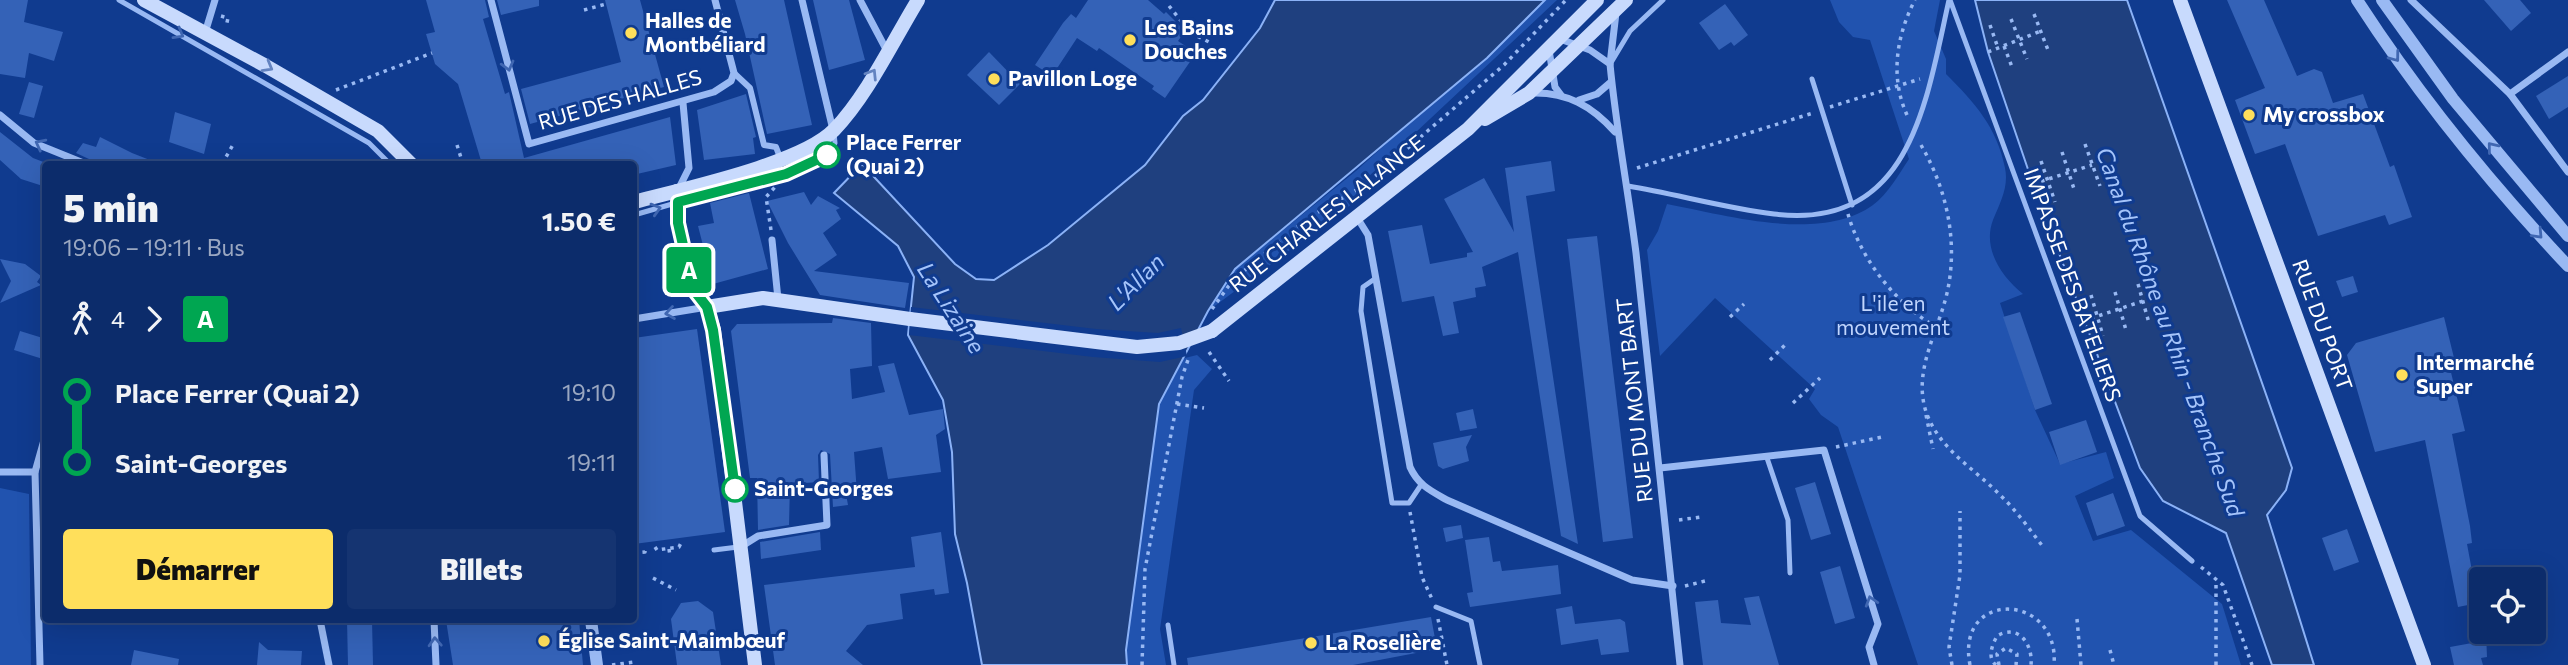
<!DOCTYPE html>
<html lang="fr">
<head>
<meta charset="utf-8">
<style>
  :root { --surface:#0c2c6b; --page:#153471; --text:#f1f3f6; --muted:#9aa7c1; --line:#2c487e; --accent:#ffdf5b }
  body { margin:0; font-family:Commissioner,sans-serif; background:var(--page); color:var(--text); height:100vh; display:flex; flex-direction:column; font-size:26px; white-space:nowrap }
  * { box-sizing:border-box; margin:0 }
  p { font-size:23px; color:var(--muted) }
  .icon { flex:none; width:38px; height:38px; fill:none; stroke:currentColor; stroke-width:2; stroke-linecap:round; stroke-linejoin:round }
  .map { position:relative; flex:1; overflow:hidden }
  .panel { position:absolute; left:42px; top:161px; width:595px; height:462px; display:flex; flex-direction:column; background:var(--surface); border-radius:7px; box-shadow:0 7px 28px #0002,0 0 0 2px var(--line) }
  .panel>* { flex:none }
  .badge { padding:0 14px; border-radius:5px; font-size:24px; line-height:46px }
  .fabs { position:absolute; left:2469px; top:567px; display:grid; gap:14px }
  .fabs a { display:grid; place-items:center; width:77px; height:77px; border-radius:7px; background:var(--surface); box-shadow:0 7px 28px #0002,0 0 0 2px var(--line); font-size:35px }
  .map>.badge { position:absolute; translate:-50% -50%; box-shadow:0 0 0 4px #fff }
  .legs { display:flex; align-items:center; gap:10px; height:77px; padding:0 21px; font-size:23px }
  .legs p { margin-inline-start:auto }
  .overview { display:flex; align-items:center; justify-content:space-between; height:119px; padding:0 21px }
  h1 { font-size:38px; font-weight:800; line-height:52px }
  .cta { display:flex; gap:14px; margin-top:auto; padding:14px 21px }
  .cta a { flex:1; height:80px; border-radius:7px; background:var(--accent); color:#111; font-size:28px; font-weight:800; line-height:80px; text-align:center }
  .cta a+a { background:var(--page); color:var(--text) }
  ul { padding:0 21px; list-style:none }
  li { display:flex; align-items:center; gap:24px; height:70px; font-size:26px }
  li i { display:grid; place-items:center; width:10px; height:100%; margin:0 9px; background:currentColor }
  li i::after { content:''; width:18px; height:18px; margin:-9px; border:5px solid; border-radius:50%; background:var(--surface) }
  li p { margin-inline-start:auto }
  li:first-child i { background:linear-gradient(#0000 50%,currentColor 0) }
  li:last-child i { background:linear-gradient(currentColor 50%,#0000 0) }
  .map>svg:first-child { display:block }
  .green { fill:#2153af }
  .water { fill:#1f407f; stroke:#8bb2f7; stroke-width:2 }
  .pier { fill:#103b8f }
  .building { fill:#3462b7 }
  .lines { fill:none; stroke-linecap:round; stroke-linejoin:round }
  .path { stroke:#99b9f3; stroke-width:3.5; stroke-dasharray:3.5 5; stroke-linecap:butt }
  .service { stroke:#99b9f3; stroke-width:5 }
  .pedestrian { stroke:#99b9f3; stroke-width:6 }
  .minor { stroke:#99b9f3; stroke-width:7 }
  .tertiary { stroke:#99b9f3; stroke-width:12 }
  .secondary { stroke:#c8dafd; stroke-width:14 }
  .secondary-bridge { stroke:#c8dafd; stroke-width:14 }
  .oneway { stroke:#4067b2 }
  .oneway2 { stroke:#6383c0 }
  .line-1-casing { stroke:#fff; stroke-width:16 }
  .line-1 { stroke:#00a651; stroke-width:10 }
  .poi-dot { fill:#ffdf5b; stroke:#103b8f; stroke-width:2.5 }
  .stop-1-dot { fill:#fff; stroke:#00a651; stroke-width:3.5 }
  .labels { text-anchor:middle; stroke-width:6; stroke-linejoin:round; paint-order:stroke }
  .poi-label { font-size:21px; font-weight:bold; fill:#fff; stroke:#103b8f; text-anchor:start }
  .street-label { font-size:21px; fill:#fff; stroke:#103b8f }
  .stop-label { font-size:21px; font-weight:bold; fill:#fff; stroke:#103b8f; text-anchor:start }
  .park-label { font-size:21px; fill:#c1d6fe; stroke:#103b8f }
  .water-label { font-size:23px; font-style:italic; fill:#a5c4fa; stroke:#103b8f }
</style>
</head>
<body>
<div class="map">
<svg width="2568" height="665" viewBox="0 0 2568 665">
  <rect width="100%" height="100%" fill="#103b8f"/>
  <g class="green">
    <path d="M1545,0H1557L1367,178L1364,195L1208,311L1235,269L1356,171Z"/>
    <path d="M1830,0H1940L1934,31L1946,59V74C1974,102 1997,127 2005,168C2009,187 2000,203 1993,220C1982,249 2002,277 2023,294L2000,303L2035,410L2060,464L2106,452L2114,478L2075,496L2093,541L2131,530L2222,604L2241,665H1918L1838,427L1821,415L1809,399L1815,389L1715,298L1660,356L1647,250L1658,231L1667,204C1725,215 1821,243 1873,205C1888,194 1899,174 1909,159L1870,40L1853,37L1839,22Z"/>
    <path d="M1197,355L1212,369L1194,390L1160,629L1166,665H1127L1126,650L1159,404L1181,359Z"/>
    <path d="M0,488L29,494L31,665H0Z"/>
  </g>
  <g class="water">
    <path d="M1275,0H1545L1487,58L1235,269L1208,311L1159,404L1126,650L1127,665H982L967,583L955,534L952,452L943,400L908,335L914,277L898,246L834,193L862,164L955,264L976,279L994,280L1048,245L1145,165L1183,116L1203,100L1260,28Z"/>
    <path d="M1975,0H2127L2292,468L2286,490L2267,515L2314,665H2272L2226,533L2163,501L2140,468L2033,184L1988,52Z"/>
  </g>
  <path class="pier" d="M911,307L1096,329L1158,333L1181,328L1187,356L1160,362L1093,357L909,335Z"/>
  <g class="building">
    <path d="M0,0H28L24,22L63,32L54,61L29,53L25,78L0,74Z"/>
    <path d="M426,0H485L489,17L483,19L505,94L509,92L524,158L670,117L676,165L637,174L634,164H482L458,84L435,64L426,34L435,32Z"/>
    <path d="M497,0H539V6L501,15Z"/>
    <path d="M605,0H640L664,87L530,124L521,89L621,62Z"/>
    <path d="M735,0H784L812,125L767,134L745,34Z"/>
    <path d="M813,0H849L865,60L829,70Z"/>
    <path d="M1088,0H1148L1164,14L1166,12L1185,31L1178,41L1196,53L1165,98L1152,89L1154,86L1099,48L1097,51L1077,38L1052,76L1035,65L1063,23L1071,14L1076,18Z"/>
    <path d="M2227,0H2264L2297,76L2314,69L2322,72L2333,103L2363,94L2390,167L2394,165L2412,217L2389,225L2385,215L2318,236L2285,144L2255,154L2235,100L2265,88Z"/>
    <path d="M2484,0H2520L2531,13L2511,31Z"/>
    <path d="M1725,4L1748,35L1734,46L1731,42L1719,50L1699,23Z"/>
    <path d="M989,52L1020,84L999,105L967,75Z"/>
    <path d="M2568,76V107L2549,119L2536,96Z"/>
    <path d="M29,82L43,86L34,118L19,114Z"/>
    <path d="M746,94L756,137L753,138L755,154L704,160L697,110Z"/>
    <path d="M175,112L211,124L204,154L169,142Z"/>
    <path d="M0,132L33,158L46,163V187L21,179L0,160Z"/>
    <path d="M100,137L132,153L160,164H92L89,159L76,153L83,143L96,147Z"/>
    <path d="M1551,161L1555,191L1526,196L1578,544L1561,536L1518,252L1482,267L1486,286L1475,288L1476,297L1453,302L1459,333L1443,336L1434,296L1402,302L1388,231L1422,225L1430,264L1467,257V253L1473,252L1444,199L1484,178L1514,232L1505,168Z"/>
    <path d="M804,192L811,205L818,196L840,208L836,210L841,219L823,233L837,255L814,271L909,283L905,308L820,295L788,243L767,201Z"/>
    <path d="M749,193L768,269L713,284L698,226L714,223L710,203Z"/>
    <path d="M1597,236L1633,538L1603,542L1567,239Z"/>
    <path d="M0,259L25,264L41,276L37,282L41,285L0,303L11,281Z"/>
    <path d="M2353,276L2358,292L2342,297L2336,281Z"/>
    <path d="M2020,312L2052,404L2035,410L2003,317Z"/>
    <path d="M2444,317L2455,362L2449,364L2465,431L2452,434L2470,526L2472,543L2467,544L2478,603L2458,607L2425,440L2375,452L2347,355L2356,343Z"/>
    <path d="M833,318L871,323L872,366L850,369L852,399L885,392L878,366L894,363L909,415L943,409L945,429L936,435L941,472L888,479L882,447L854,452L857,493L846,494L848,505L833,507L830,454L821,450L818,455L819,482L790,484L789,525L758,530L757,478H750L731,331L737,324L832,323Z"/>
    <path d="M697,329L725,532L634,544V338Z"/>
    <path d="M20,331L46,339V360L14,350Z"/>
    <path d="M1473,409L1477,428L1460,431L1456,413Z"/>
    <path d="M2086,420L2097,452L2060,465L2049,432Z"/>
    <path d="M1472,435L1466,447L1469,461L1443,469L1438,466L1433,443Z"/>
    <path d="M1815,482L1831,534L1811,540L1795,488Z"/>
    <path d="M2113,493L2125,526L2097,536L2086,503Z"/>
    <path d="M1461,525L1463,538L1446,542L1443,528Z"/>
    <path d="M2347,529L2359,562L2334,571L2322,538Z"/>
    <path d="M820,532L821,550L761,559L760,542Z"/>
    <path d="M941,532L949,593L935,595L934,589L900,594L903,619L867,625L846,651L863,665H775L764,585L915,567L911,537Z"/>
    <path d="M1489,537L1493,562L1500,561L1502,571L1558,565L1561,594L1470,607L1467,593L1473,592L1465,540Z"/>
    <path d="M1840,566L1855,618L1835,624L1820,572Z"/>
    <path d="M1759,596L1779,665H1703L1695,602L1718,600L1721,623L1751,625L1744,598Z"/>
    <path d="M698,601L713,612L721,665H677L671,619L681,603Z"/>
    <path d="M1572,606L1575,624L1620,619L1625,622L1629,652L1601,655L1598,639L1561,645L1556,609Z"/>
    <path d="M1431,617L1437,649L1353,665H1188L1187,658Z"/>
    <path d="M347,620H372L373,665H348Z"/>
    <path d="M446,620H579L583,665H453Z"/>
    <path d="M2472,632H2486L2487,657L2481,658L2483,665H2454L2450,647L2472,643Z"/>
    <path d="M259,642L268,650L302,651L301,665H257Z"/>
    <path d="M134,650L179,659L178,665H131Z"/>
  </g>
  <g class="lines">
    <g class="path">
      <path d="M1169,6L1191,33L1213,44"/>
      <path d="M584,10L606,4"/>
      <path d="M2034,14L2048,50"/>
      <path d="M221,16L228,18L226,27"/>
      <path d="M2011,19L2027,59"/>
      <path d="M1990,25L1998,48"/>
      <path d="M2004,46L2012,67"/>
      <path d="M1988,52L2041,31"/>
      <path d="M336,90L432,53"/>
      <path d="M1830,107L1920,79"/>
      <path d="M1907,115C1890,78 1896,36 1915,0"/>
      <path d="M2085,144L2100,186"/>
      <path d="M457,145L463,164"/>
      <path d="M1921,145C1945,186 1957,235 1949,283C1942,328 1909,371 1928,417C1943,452 1975,469 2000,495C2017,511 2030,530 2044,548"/>
      <path d="M2062,152L2075,192"/>
      <path d="M2041,161L2055,202"/>
      <path d="M222,164L234,143"/>
      <path d="M1637,168L1813,113"/>
      <path d="M2033,184L2092,165"/>
      <path d="M1848,214C1860,257 1895,304 1935,326"/>
      <path d="M771,230L766,197L776,186"/>
      <path d="M2138,284L2149,323"/>
      <path d="M2115,292L2126,330"/>
      <path d="M2091,295L2103,336"/>
      <path d="M1212,309L1233,280L1308,218L1365,185L1504,65L1566,0"/>
      <path d="M1730,317L1744,304"/>
      <path d="M2083,321L2143,301"/>
      <path d="M1209,352L1229,381"/>
      <path d="M1770,360L1786,344"/>
      <path d="M1793,403L1820,378"/>
      <path d="M1177,404L1204,408"/>
      <path d="M1926,415L1933,449"/>
      <path d="M1836,447L1882,437"/>
      <path d="M1410,512L1422,577L1432,599"/>
      <path d="M1679,520L1701,517"/>
      <path d="M655,547L657,550L679,547L681,543"/>
      <path d="M669,549L670,556"/>
      <path d="M634,553L645,552V548"/>
      <path d="M2201,567L2223,585L2252,665"/>
      <path d="M653,578L676,590"/>
      <path d="M1685,586L1709,580"/>
      <path d="M1438,619L1447,665"/>
      <path d="M2077,619L2081,665"/>
      <path d="M2110,650L2114,665"/>
      <path d="M612,665L634,662"/>
      <path d="M1142,665L1145,569L1182,377L1189,357"/>
      <path d="M1952,665L1949,647L1960,575V511"/>
      <path d="M1970,665C1955,588 2060,593 2054,665"/>
      <path d="M1996,665C1987,658 1992,645 1997,636C2019,623 2033,645 2031,665"/>
      <path d="M1999,665L1997,654L2006,648L2017,654L2016,665"/>
      <path d="M2216,665V580"/>
    </g>
    <g class="service">
      <path d="M119,0L369,143L390,164"/>
      <path d="M1950,0L2140,516L2192,561"/>
      <path d="M1612,61L1630,31L1663,0"/>
      <path d="M1812,79L1852,205"/>
      <path d="M1628,186C1676,194 1725,208 1774,214C1911,231 1926,102 1949,0"/>
      <path d="M634,215L808,165L828,155L835,143L834,133"/>
      <path d="M1376,278L1363,287L1361,311L1392,503H1409L1421,485"/>
      <path d="M1767,458L1788,520L1790,573"/>
      <path d="M714,550L738,547"/>
      <path d="M1436,607L1471,621L1480,665"/>
      <path d="M1168,625L1174,665"/>
    </g>
    <path class="pedestrian" d="M734,73L750,88L764,145L776,147L781,160"/>
    <g class="minor">
      <path d="M491,0L529,144L714,92L731,81L734,73L715,0"/>
      <path d="M802,0L833,130"/>
      <path d="M860,0L887,51"/>
      <path d="M2411,0L2510,94L2568,172"/>
      <path d="M205,33L215,0"/>
      <path d="M1560,39L1590,50L1610,64C1616,128 1628,189 1636,253L1680,665"/>
      <path d="M1549,50L1555,87L1561,95"/>
      <path d="M1610,64L1616,13"/>
      <path d="M1532,93C1567,92 1592,106 1615,132"/>
      <path d="M2510,94L2568,52"/>
      <path d="M1579,100L1597,94L1611,82"/>
      <path d="M0,115L34,143L86,164"/>
      <path d="M678,190L689,168L683,103"/>
      <path d="M1358,219L1368,235L1410,467C1418,485 1431,491 1447,500L1632,580L1673,586"/>
      <path d="M772,240L778,299"/>
      <path d="M634,319L707,307"/>
      <path d="M1660,468L1824,450L1878,624L1869,647L1874,665"/>
      <path d="M0,472H35L46,433"/>
      <path d="M35,472L40,665"/>
      <path d="M742,546L758,536L827,525L824,455"/>
      <path d="M320,620L329,665"/>
      <path d="M434,620L436,665"/>
    </g>
    <g class="tertiary">
      <path d="M2357,0C2419,96 2490,183 2568,266"/>
      <path d="M2382,0L2453,99L2568,236"/>
      <path d="M591,620L597,665"/>
    </g>
    <g class="secondary">
      <path d="M144,0L266,66L378,131L411,164"/>
      <path d="M2180,0L2424,665"/>
      <path d="M1485,119L1529,93L1626,0"/>
      <path d="M677,191L678,223L693,289L707,307L714,330L755,665"/>
      <path d="M634,202C682,189 801,164 834,130C867,96 893,41 918,0"/>
      <path d="M707,307L763,298L910,319"/>
      <path d="M1212,331L1468,129L1597,0"/>
    </g>
    <path class="secondary-bridge" d="M910,319L1137,347L1179,343L1212,331"/>
  </g>
  <defs><path id="oneway-chevron" d="M-2-3.5L2.5 0L-2 3.5" fill="none" stroke-width="1.6" stroke-linecap="round" stroke-linejoin="round" transform="scale(1.75)"/></defs>
  <g class="oneway">
    <use href="#oneway-chevron" transform="translate(179 34) rotate(30)"/>
    <use href="#oneway-chevron" transform="translate(2395 57) rotate(53)"/>
    <use href="#oneway-chevron" transform="translate(508 66) rotate(75)"/>
    <use href="#oneway-chevron" transform="translate(40 144) rotate(-153)"/>
    <use href="#oneway-chevron" transform="translate(2492 147) rotate(-129)"/>
    <use href="#oneway-chevron" transform="translate(656 209) rotate(-16)"/>
    <use href="#oneway-chevron" transform="translate(2538 234) rotate(47)"/>
    <use href="#oneway-chevron" transform="translate(670 313) rotate(171)"/>
    <use href="#oneway-chevron" transform="translate(1871 601) rotate(-107)"/>
    <use href="#oneway-chevron" transform="translate(435 642) rotate(-93)"/>
  </g>
  <g class="oneway2">
    <use href="#oneway-chevron" transform="translate(268 67) rotate(30)"/>
    <use href="#oneway-chevron" transform="translate(872 74) rotate(-58)"/>
  </g>
  <g class="lines">
    <defs>
      <path id="line-1" d="M735,489L713,330L707,307L693,289L678,223V202L786,174L827,155"/>
    </defs>
    <use href="#line-1" class="line-1-casing"/>
    <use href="#line-1" class="line-1"/>
  </g>
  <g class="poi-dot">
    <circle cx="631" cy="33" r="7"/>
    <circle cx="1130" cy="40" r="7"/>
    <circle cx="994" cy="79" r="7"/>
    <circle cx="2249" cy="115" r="7"/>
    <circle cx="2402" cy="375" r="7"/>
    <circle cx="544" cy="641" r="7"/>
    <circle cx="1311" cy="643" r="7"/>
  </g>
  <g class="stop-1-dot">
    <circle cx="827" cy="155" r="12"/>
    <circle cx="735" cy="489" r="12"/>
  </g>
  <g class="labels">
    <g class="poi-label">
      <text x="645" y="28">Halles de<tspan x="645" dy="24">Montbéliard</tspan></text>
      <text x="1144" y="35">Les Bains<tspan x="1144" dy="24">Douches</tspan></text>
      <text x="1008" y="86">Pavillon Loge</text>
      <text x="2263" y="122">My crossbox</text>
      <text x="2416" y="370">Intermarché<tspan x="2416" dy="24">Super</tspan></text>
      <text x="558" y="648">Église Saint-Maimbœuf</text>
      <text x="1325" y="650">La Roselière</text>
    </g>
    <g class="street-label">
      <text transform="translate(620 100) rotate(-16)" y="7">RUE DES HALLES</text>
      <text transform="translate(1327 214) rotate(-38)" y="7">RUE CHARLES LALANCE</text>
      <text transform="translate(2072 285) rotate(70)" y="7">IMPASSE DES BATELIERS</text>
      <text transform="translate(2322 325) rotate(70)" y="7">RUE DU PORT</text>
      <text transform="translate(1635 400) rotate(-96)" y="7">RUE DU MONT BART</text>
    </g>
    <g class="stop-label">
      <text x="846" y="150">Place Ferrer<tspan x="846" dy="24">(Quai 2)</tspan></text>
      <text x="754" y="496">Saint-Georges</text>
    </g>
    <g class="park-label">
      <text x="1893" y="311">L'ile en<tspan x="1893" dy="24">mouvement</tspan></text>
    </g>
    <g class="water-label">
      <text transform="translate(1136 282) rotate(-45)" y="8">L'Allan</text>
      <text transform="translate(951 308) rotate(57)" y="8">La Lizaine</text>
      <text transform="translate(2170 332) rotate(70)" y="8">Canal du Rhône au Rhin - Branche Sud</text>
    </g>
  </g>
</svg>
<div class="fabs">
<a><svg class="icon" aria-label="locate" viewBox="0 0 24 24"><circle cx="12" cy="12" r="6"/><path d="M12 2v4M12 18v4M2 12h4M18 12h4"/></svg></a>
</div>
<b class="badge" style="left:689px;top:270px;background:#00a651;color:#fff">A</b>
<section class="panel">
<div class="overview"><div><h1>5 min</h1><p>19:06 – 19:11 · Bus</p></div><b>1.50 €</b></div>
<div class="legs"><svg class="icon" aria-label="walk" viewBox="0 0 24 24"><circle cx="13" cy="4" r="2"/><path d="M13 8l-2 6 4 7M11 14l-3 7M7 12l3-4h3l4 4"/></svg>4<svg class="icon" aria-label="forward" viewBox="0 0 24 24"><path d="M9 5l7 7-7 7"/></svg><b class="badge" style="background:#00a651;color:#fff">A</b></div>
<ul>
<li><i style="color:#00a651"></i><b>Place Ferrer (Quai 2)</b><p>19:10</p></li>
<li><i style="color:#00a651"></i><b>Saint-Georges</b><p>19:11</p></li>
</ul>
<div class="cta"><a>Démarrer</a><a>Billets</a></div>
</section>
</div>
</body>
</html>
